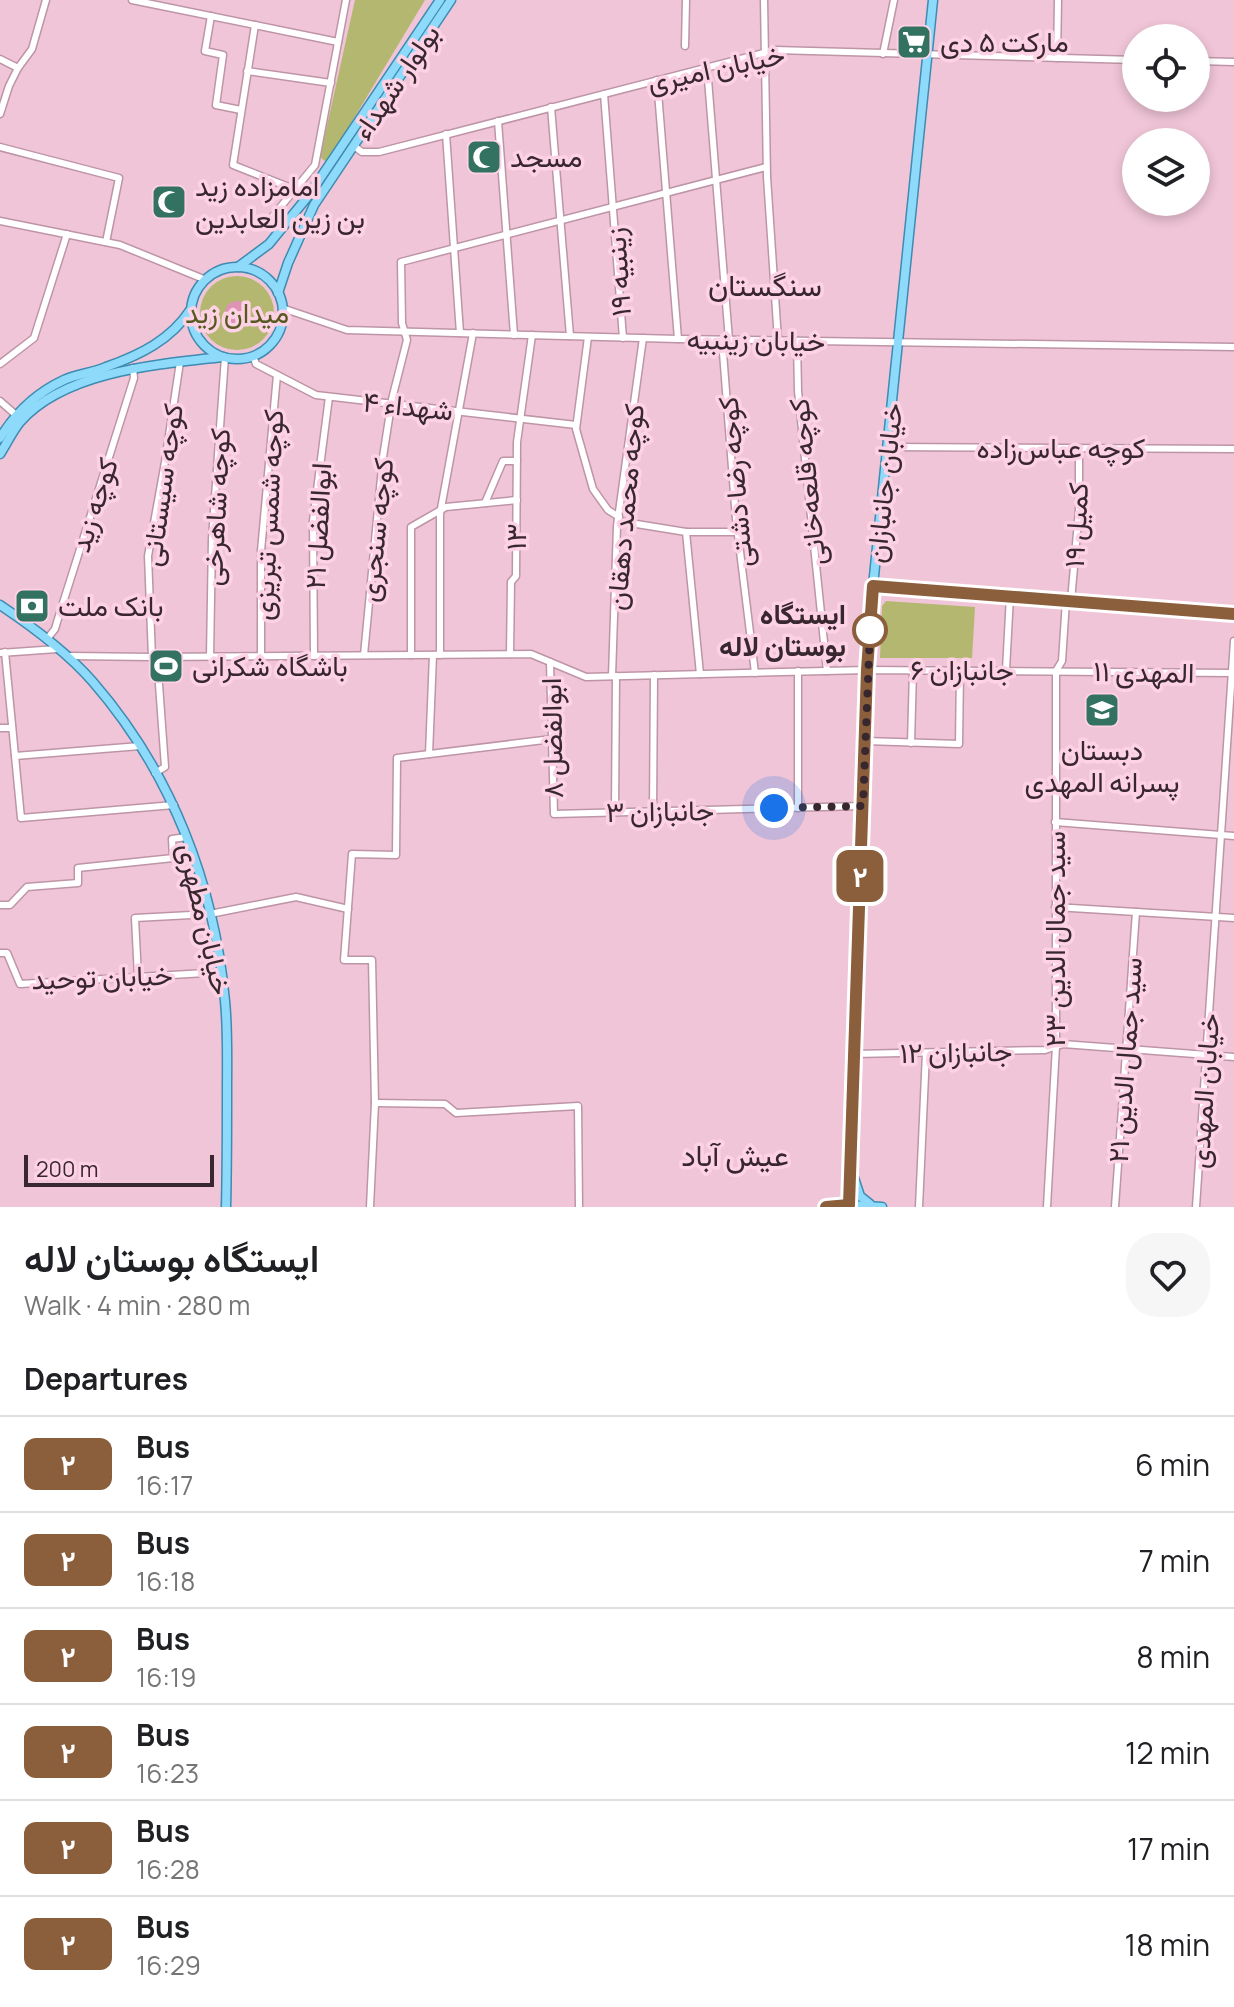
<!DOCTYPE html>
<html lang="en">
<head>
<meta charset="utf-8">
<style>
  :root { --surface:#fff; --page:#f6f6f6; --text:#202124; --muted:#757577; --line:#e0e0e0 }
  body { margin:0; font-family:Manrope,Vazirmatn,sans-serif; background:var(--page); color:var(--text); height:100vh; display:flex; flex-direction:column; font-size:30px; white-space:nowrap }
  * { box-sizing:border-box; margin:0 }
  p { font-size:26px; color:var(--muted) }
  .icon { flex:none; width:44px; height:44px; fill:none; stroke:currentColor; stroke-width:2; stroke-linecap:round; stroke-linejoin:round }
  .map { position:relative; height:1207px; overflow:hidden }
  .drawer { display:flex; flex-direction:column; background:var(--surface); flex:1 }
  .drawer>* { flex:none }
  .badge { padding:0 16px; border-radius:12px; font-size:28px; line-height:52px }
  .fabs { position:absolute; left:1122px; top:24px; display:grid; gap:16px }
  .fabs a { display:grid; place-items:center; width:88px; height:88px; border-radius:50%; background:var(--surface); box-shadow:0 4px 12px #0003; font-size:40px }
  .scale { position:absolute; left:24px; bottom:20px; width:190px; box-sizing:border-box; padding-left:8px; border:4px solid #38272e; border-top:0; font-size:22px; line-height:28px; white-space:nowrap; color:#38272e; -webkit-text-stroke:6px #fdd2e4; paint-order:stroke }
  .you { position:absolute; width:40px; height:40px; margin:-20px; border:6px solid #fff; border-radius:50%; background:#1a73e8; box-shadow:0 0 0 12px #1a73e833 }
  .map>.badge { position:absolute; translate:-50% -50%; box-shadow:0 0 0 4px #fff }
  h2 { padding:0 24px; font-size:30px; line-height:72px }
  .round { display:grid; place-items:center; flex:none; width:84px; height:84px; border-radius:32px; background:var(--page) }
  .summary { display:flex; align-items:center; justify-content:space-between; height:136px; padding:0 24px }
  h1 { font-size:38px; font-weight:600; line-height:60px }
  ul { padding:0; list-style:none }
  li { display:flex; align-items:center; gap:24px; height:96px; padding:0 24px; border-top:2px solid var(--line) }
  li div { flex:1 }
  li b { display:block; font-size:30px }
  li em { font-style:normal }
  li .badge { min-width:88px; font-weight:700; text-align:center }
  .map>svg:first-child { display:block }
  .green { fill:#b3b76f }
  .water { fill:#de92b4 }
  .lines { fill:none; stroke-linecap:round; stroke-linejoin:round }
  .minor-casing { stroke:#be95a6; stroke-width:9 }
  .major-casing { stroke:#3f8bb1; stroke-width:11 }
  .minor { stroke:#fff; stroke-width:6 }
  .major { stroke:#8edafb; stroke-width:8 }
  .line-casing { stroke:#fff; stroke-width:18 }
  .line { stroke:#8b5e3c; stroke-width:12 }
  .walk { stroke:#38272e; stroke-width:8; stroke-dasharray:0 14.4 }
  .stop-dot { fill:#fff; stroke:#8b5e3c; stroke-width:4 }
  .labels { text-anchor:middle; stroke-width:7; stroke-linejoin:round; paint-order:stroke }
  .poi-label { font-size:28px; fill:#38272e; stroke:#fdd2e4; text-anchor:start }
  .street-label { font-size:28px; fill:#38272e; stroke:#fdd2e4 }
  .park-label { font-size:28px; fill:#575a20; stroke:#fdd2e4 }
  .stop-label { font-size:28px; font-weight:bold; fill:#38272e; stroke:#fdd2e4; text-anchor:end }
  .neighbourhood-label { font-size:30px; fill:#38272e; stroke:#fdd2e4 }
</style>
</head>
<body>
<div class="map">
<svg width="1234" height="1207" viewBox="0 0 1234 1207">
  <rect width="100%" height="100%" fill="#f0c5d7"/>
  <g class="green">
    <path d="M355,0H425L327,163L320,157Z"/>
    <circle cx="237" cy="313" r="37"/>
    <path d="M886,601L975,607L972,658H880L882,606Z"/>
  </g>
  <circle class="water" cx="237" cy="313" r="12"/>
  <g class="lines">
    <defs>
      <g id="minor">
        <path d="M132,0L338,42"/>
        <path d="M764,0L767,177L778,340"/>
        <path d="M211,16L205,51L223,55L216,105L241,110"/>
        <path d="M255,25L233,165L309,195"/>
        <path d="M685,46L686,0"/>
        <path d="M883,54L894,0"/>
        <path d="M1057,58L1058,0"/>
        <path d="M0,59L18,68"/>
        <path d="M1196,61L1234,62"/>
        <path d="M707,67L729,340"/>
        <path d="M247,71L331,83"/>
        <path d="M657,80L678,339"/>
        <path d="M604,94L623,338"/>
        <path d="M551,107L570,336"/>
        <path d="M0,114L9,86L18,68L32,49L46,0"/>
        <path d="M498,121L514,335"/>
        <path d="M446,134L460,333"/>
        <path d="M354,146L362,152H379L775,50L1136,60"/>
        <path d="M0,147L119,178L106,242"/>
        <path d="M273,216L315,165L346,0"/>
        <path d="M0,221L120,245L206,280"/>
        <path d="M282,308L347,330L678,339L1234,347"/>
        <path d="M588,337L576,429L593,489L608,510L619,517"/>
        <path d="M722,340L736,519L755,673"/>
        <path d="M797,341L798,391L827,671"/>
        <path d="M253,356L256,364L316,395L576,425"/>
        <path d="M0,364L34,338L67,234"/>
        <path d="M0,401L16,415"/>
        <path d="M888,447L1234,449"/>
        <path d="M485,503L503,461H517"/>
        <path d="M618,521L686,532H738"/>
        <path d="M686,532L700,674"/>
        <path d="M873,586L1234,614"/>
        <path d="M1071,601L1079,510V448"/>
        <path d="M47,639L55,629L57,622L134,378L133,368"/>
        <path d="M5,652L21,818L174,805"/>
        <path d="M0,653L57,649"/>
        <path d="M510,654L511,582L516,576L517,442L532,335"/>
        <path d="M364,655L383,457L392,399L407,340L402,323L401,262L766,167"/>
        <path d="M411,655V527L446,507L517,500"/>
        <path d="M440,655V514L473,333"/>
        <path d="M69,656L152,657L531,654L586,677L867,670L1232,673"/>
        <path d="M261,656V551L277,375"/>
        <path d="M314,656L313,521L329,397"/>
        <path d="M152,657L148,556L165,462L180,362"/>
        <path d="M210,657L212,539L225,357"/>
        <path d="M550,662L554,814L863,806"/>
        <path d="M1006,670L1010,596"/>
        <path d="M1056,671L1062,661L1066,601"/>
        <path d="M612,676L617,526L643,338"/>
        <path d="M0,728H12"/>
        <path d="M865,741L959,744L960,670"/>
        <path d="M911,743L913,670"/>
        <path d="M429,754L433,655"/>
        <path d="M15,756L140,746"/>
        <path d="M155,773L165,767L157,657"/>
        <path d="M798,808V671"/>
        <path d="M653,811L654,675"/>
        <path d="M615,812L616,676"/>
        <path d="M1055,822L1234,836"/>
        <path d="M0,905H10L27,887L78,883V868L173,858L172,839L187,837"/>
        <path d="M1055,907L1234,918"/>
        <path d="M0,953H7L20,984L222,972"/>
        <path d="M138,977L135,918L210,914L296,897L348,909"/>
        <path d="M854,1054L1045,1050L1063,1044L1234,1057"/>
        <path d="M375,1103L445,1104L456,1113L578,1106L579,1207"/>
        <path d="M370,1207L375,1103L372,960H344L352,854L396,855L397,758L552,739"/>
        <path d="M919,1207L926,1053"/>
        <path d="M1047,1207L1056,1046V671"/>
        <path d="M1115,1207L1136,912"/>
        <path d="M1196,1207L1234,641"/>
      </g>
      <g id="major">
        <path d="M238,267L269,244L309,195L440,0"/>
        <circle cx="237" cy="313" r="46"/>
        <path d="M278,293L288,263L314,205L451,0"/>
        <path d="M0,438C16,412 36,393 64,380C77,374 92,373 106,367C140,355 171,340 191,309"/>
        <path d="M0,454C7,443 12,432 20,422C65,371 159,364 223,357"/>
        <path d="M0,605C33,627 67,652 93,682C171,772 214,883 225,1001C228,1031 227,1062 227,1092C227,1130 227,1169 226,1207"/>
        <path d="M853,1175L860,1196L870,1204"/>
        <path d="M827,1207L849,1205L882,1207"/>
        <path d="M849,1207L870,637L873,586L933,0"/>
      </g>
    </defs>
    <use href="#minor" class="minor-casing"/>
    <use href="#major" class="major-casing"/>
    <use href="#minor" class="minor"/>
    <use href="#major" class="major"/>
  </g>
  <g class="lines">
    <defs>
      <path id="line" d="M826,1207L849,1205L867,670L873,586L1234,614"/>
    </defs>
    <use href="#line" class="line-casing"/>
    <use href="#line" class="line"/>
    <path class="walk" d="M774,808L863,806L870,630"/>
  </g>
  <defs>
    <symbol id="supermarket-square" viewBox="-11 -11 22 22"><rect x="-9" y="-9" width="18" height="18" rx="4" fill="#337260" stroke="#fdd2e4"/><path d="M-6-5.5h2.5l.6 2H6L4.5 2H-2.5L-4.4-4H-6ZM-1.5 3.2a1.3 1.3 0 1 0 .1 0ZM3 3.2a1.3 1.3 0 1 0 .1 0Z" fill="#fff"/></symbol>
    <symbol id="mosque-square" viewBox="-11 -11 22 22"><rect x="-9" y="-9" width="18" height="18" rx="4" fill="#337260" stroke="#fdd2e4"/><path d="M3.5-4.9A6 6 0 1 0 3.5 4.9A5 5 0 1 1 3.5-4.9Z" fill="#fff"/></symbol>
    <symbol id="bank-square" viewBox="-11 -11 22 22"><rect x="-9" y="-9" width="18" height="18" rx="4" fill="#337260" stroke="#fdd2e4"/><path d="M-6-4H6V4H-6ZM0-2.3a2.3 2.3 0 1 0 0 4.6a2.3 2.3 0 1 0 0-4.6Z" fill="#fff"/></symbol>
    <symbol id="stadium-square" viewBox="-11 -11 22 22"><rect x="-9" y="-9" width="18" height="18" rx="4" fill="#337260" stroke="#fdd2e4"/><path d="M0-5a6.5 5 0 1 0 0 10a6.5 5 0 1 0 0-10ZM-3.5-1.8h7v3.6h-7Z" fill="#fff"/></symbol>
    <symbol id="school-square" viewBox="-11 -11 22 22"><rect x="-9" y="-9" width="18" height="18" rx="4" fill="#337260" stroke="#fdd2e4"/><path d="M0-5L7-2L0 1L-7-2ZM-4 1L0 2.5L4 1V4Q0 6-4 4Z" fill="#fff"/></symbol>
  </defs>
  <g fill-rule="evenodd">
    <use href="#supermarket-square" x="894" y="22" width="40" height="40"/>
    <use href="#mosque-square" x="464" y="137" width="40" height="40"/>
    <use href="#mosque-square" x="149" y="182" width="40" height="40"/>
    <use href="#bank-square" x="12" y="586" width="40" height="40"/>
    <use href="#stadium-square" x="146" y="646" width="40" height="40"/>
    <use href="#school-square" x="1082" y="690" width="40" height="40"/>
  </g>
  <circle class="stop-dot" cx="870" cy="630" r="16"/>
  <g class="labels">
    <g class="poi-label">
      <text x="940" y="52">مارکت ۵ دی</text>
      <text x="510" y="167">مسجد</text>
      <text x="195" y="196">امامزاده زید<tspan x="195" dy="32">بن زین العابدین</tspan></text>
      <text x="58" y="616">بانک ملت</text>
      <text x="192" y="676">باشگاه شکرانی</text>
      <text x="1102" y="760" text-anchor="middle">دبستان<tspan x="1102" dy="32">پسرانه المهدی</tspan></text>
    </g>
    <g class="street-label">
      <text transform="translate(716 68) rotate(-12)" y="10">خیابان امیری</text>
      <text transform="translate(396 82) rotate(-56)" y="10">بولوار شهداء</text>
      <text transform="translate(618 272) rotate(-94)" y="10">زینبیه ۱۹</text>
      <text transform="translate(756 340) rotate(1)" y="10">خیابان زینبیه</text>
      <text transform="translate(408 406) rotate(6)" y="10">شهداء ۴</text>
      <text x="1061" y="458">کوچه عباس‌زاده</text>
      <text transform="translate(735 482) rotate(-95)" y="10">کوچه رضا دشتی</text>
      <text transform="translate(807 482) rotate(-96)" y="10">کوچه قلعه‌خانی</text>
      <text transform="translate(884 483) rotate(-84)" y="10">خیابان جانبازان</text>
      <text transform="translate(162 485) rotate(-82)" y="10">کوچه سیستانی</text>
      <text transform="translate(94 505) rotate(-72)" y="10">کوچه زید</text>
      <text transform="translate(216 507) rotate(-87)" y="10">کوچه شاهرخی</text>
      <text transform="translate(625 507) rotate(-85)" y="10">کوچه محمد دهقان</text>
      <text transform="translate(268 515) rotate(-87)" y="10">کوچه شمس تبریزی</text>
      <text transform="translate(1076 525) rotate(-87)" y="10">کمیل ۱۹</text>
      <text transform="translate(318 526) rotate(-87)" y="10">ابوالفضل ۲۱</text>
      <text transform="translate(376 530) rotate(-84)" y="10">کوچه سنجری</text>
      <text transform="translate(516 537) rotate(-89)" y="10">۱۳</text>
      <text x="962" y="680">جانبازان ۶</text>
      <text transform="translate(1144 672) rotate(1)" y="10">المهدی ۱۱</text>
      <text transform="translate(552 738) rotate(-91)" y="10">ابوالفضل ۸</text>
      <text transform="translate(660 811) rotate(-1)" y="10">جانبازان ۳</text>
      <text transform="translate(205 919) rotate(77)" y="10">خیابان مطهری</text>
      <text transform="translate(1055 939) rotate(-90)" y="10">سید جمال الدین ۲۳</text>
      <text transform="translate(102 977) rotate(-2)" y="10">خیابان توحید</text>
      <text transform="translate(956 1052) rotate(-1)" y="10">جانبازان ۱۲</text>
      <text transform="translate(1125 1060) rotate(-86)" y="10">سید جمال الدین ۲۱</text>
      <text transform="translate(1204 1091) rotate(-86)" y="10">خیابان المهدی</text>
    </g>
    <g class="park-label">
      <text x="237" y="323">میدان زید</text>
    </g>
    <g class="stop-label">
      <text x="846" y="624">ایستگاه<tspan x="846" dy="32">بوستان لاله</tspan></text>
    </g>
    <g class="neighbourhood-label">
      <text x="765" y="296">سنگستان</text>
      <text x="735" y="1166">عیش آباد</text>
    </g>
  </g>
</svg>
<div class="fabs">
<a><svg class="icon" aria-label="locate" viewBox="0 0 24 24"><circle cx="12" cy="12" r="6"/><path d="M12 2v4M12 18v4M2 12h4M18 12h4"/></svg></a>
<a><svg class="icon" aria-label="layers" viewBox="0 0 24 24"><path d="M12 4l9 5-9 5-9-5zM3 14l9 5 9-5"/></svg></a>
</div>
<div class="scale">200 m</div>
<div class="you" style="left:774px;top:808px"></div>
<b class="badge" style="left:860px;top:876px;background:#8b5e3c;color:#fff">۲</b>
</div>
<section class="drawer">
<div class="summary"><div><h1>ایستگاه بوستان لاله</h1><p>Walk · 4 min · 280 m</p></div><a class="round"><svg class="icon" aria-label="heart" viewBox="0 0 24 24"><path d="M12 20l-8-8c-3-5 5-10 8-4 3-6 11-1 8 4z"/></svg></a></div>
<h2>Departures</h2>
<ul>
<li><span class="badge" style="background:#8b5e3c;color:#fff">۲</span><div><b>Bus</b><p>16:17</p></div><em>6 min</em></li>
<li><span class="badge" style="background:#8b5e3c;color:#fff">۲</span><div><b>Bus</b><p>16:18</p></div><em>7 min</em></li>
<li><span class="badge" style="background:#8b5e3c;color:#fff">۲</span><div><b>Bus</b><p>16:19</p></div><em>8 min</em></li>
<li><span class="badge" style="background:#8b5e3c;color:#fff">۲</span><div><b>Bus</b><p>16:23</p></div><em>12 min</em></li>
<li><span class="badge" style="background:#8b5e3c;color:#fff">۲</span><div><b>Bus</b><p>16:28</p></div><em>17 min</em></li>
<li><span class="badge" style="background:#8b5e3c;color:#fff">۲</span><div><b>Bus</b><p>16:29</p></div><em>18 min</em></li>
</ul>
</section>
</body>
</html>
